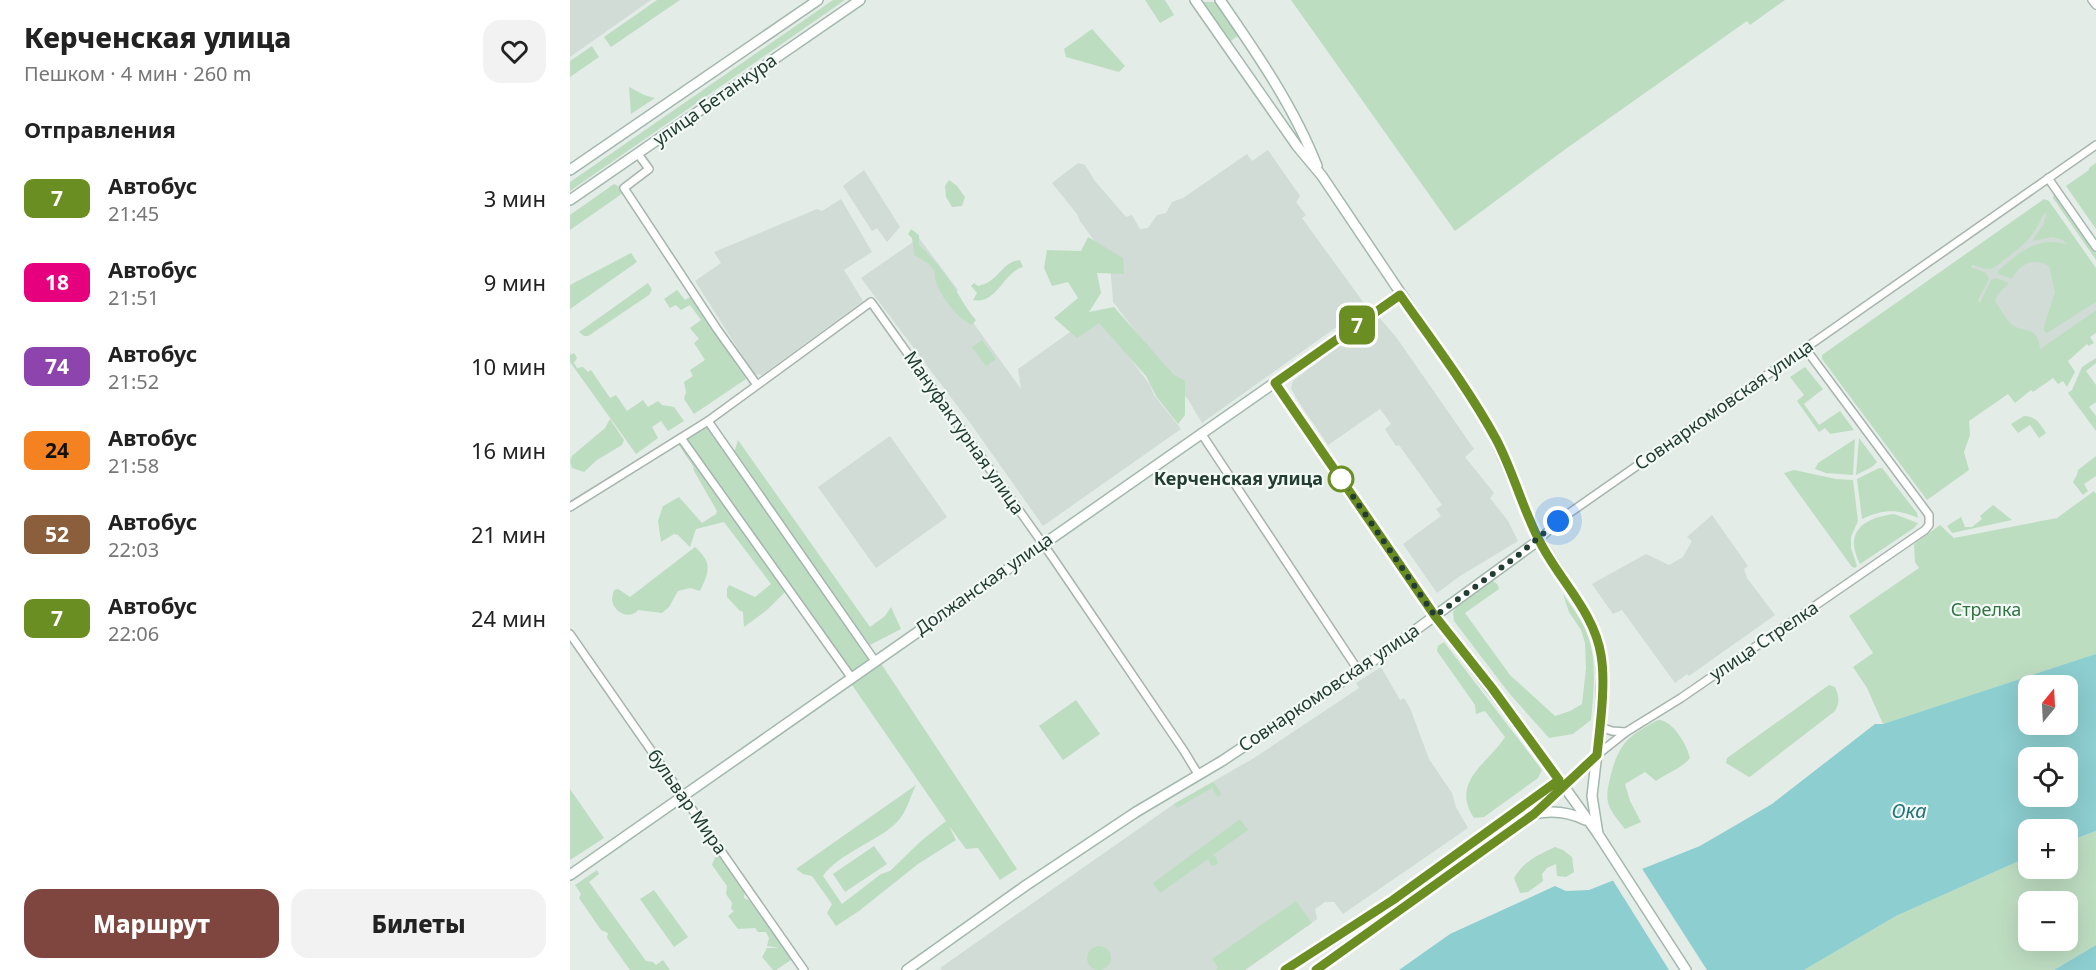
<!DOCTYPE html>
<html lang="ru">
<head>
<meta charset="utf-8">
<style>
  :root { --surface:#fff; --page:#f2f2f2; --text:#222; --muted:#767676; --accent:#7e463e }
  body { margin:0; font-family:"Noto Sans",sans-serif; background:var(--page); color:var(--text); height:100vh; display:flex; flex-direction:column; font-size:22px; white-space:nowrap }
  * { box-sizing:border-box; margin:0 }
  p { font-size:20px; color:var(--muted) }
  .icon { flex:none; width:33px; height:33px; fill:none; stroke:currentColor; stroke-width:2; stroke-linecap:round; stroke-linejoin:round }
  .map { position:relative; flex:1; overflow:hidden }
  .sheet { display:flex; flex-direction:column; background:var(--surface); width:570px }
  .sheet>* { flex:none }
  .badge { padding:0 12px; border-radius:9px; font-size:21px; line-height:39px }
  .needle { width:39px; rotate:18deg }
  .controls { position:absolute; left:1448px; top:675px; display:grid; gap:12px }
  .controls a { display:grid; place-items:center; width:60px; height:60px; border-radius:12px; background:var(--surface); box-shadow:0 6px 24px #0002; font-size:30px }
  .you { position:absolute; width:30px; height:30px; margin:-15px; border:4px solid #fff; border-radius:50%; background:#1a73e8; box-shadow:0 0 0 9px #1a73e833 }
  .map>.badge { position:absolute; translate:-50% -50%; box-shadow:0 0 0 3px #fff }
  h2 { padding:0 24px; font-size:22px; line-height:54px }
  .round { display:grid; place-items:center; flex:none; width:63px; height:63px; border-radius:18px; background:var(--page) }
  .overview { display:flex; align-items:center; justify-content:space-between; height:102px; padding:0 24px }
  h1 { font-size:28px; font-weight:800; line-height:45px }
  .button { display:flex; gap:12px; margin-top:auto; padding:12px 24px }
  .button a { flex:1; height:69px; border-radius:18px; background:var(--accent); color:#fff; font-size:24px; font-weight:800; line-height:69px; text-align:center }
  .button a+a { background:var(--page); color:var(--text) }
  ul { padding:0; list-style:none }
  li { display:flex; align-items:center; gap:18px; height:84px; padding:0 24px }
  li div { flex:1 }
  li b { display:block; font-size:22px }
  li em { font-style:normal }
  li .badge { min-width:66px; font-weight:700; text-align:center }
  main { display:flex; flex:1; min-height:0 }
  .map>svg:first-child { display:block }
  .built { fill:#d1dcd6 }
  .green { fill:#bdddc1; fill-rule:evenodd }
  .water { fill:#8dced0; fill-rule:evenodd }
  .pier { fill:#e3ece7 }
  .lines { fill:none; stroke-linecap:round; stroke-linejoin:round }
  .street-casing { stroke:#a6b4ad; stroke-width:10 }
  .secondary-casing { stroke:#a2b8ad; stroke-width:12 }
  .street { stroke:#fff; stroke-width:7 }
  .secondary { stroke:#fff; stroke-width:9 }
  .line-casing { stroke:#fff; stroke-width:14 }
  .line { stroke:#6b8e23; stroke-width:9 }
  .walk { stroke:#233d33; stroke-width:6; stroke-dasharray:0 10.8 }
  .stop-dot { fill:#fff; stroke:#6b8e23; stroke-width:3 }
  .labels { text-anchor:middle; stroke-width:4.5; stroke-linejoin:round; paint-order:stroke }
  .street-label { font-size:18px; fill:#233d33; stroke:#f3f9f6 }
  .stop-label { font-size:18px; font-weight:bold; fill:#233d33; stroke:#f3f9f6; text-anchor:end }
  .park-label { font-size:18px; fill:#2e7340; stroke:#f3f9f6 }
  .water-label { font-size:20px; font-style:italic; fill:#1f7478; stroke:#f3f9f6 }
</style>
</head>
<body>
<main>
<section class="sheet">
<div class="overview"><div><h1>Керченская улица</h1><p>Пешком · 4 мин · 260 m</p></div><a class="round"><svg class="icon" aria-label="heart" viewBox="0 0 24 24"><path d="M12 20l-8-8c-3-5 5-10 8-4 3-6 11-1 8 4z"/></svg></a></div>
<h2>Отправления</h2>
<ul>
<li><span class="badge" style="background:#6b8e23;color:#fff">7</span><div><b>Автобус</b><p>21:45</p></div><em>3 мин</em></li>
<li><span class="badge" style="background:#e6007e;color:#fff">18</span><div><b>Автобус</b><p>21:51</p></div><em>9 мин</em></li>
<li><span class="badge" style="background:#8e44ad;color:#fff">74</span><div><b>Автобус</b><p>21:52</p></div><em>10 мин</em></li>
<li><span class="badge" style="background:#f58220;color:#111">24</span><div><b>Автобус</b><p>21:58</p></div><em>16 мин</em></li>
<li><span class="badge" style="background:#8b5e3c;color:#fff">52</span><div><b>Автобус</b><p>22:03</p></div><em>21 мин</em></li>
<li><span class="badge" style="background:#6b8e23;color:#fff">7</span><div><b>Автобус</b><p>22:06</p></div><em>24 мин</em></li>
</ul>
<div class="button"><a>Маршрут</a><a>Билеты</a></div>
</section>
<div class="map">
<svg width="1526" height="970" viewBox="0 0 1526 970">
  <rect width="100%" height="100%" fill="#e3ece7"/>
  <g class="built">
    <path d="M0,0H81L0,57Z"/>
    <path d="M698,150L730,196L726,202L736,215L732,218L796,306L632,423L619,401L543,302L540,263L510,221L507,214L482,183L508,163L515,165L525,181L556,217L562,215L570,229L578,228L587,215L596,213L602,202L613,198L677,154L682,161Z"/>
    <path d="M294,170L330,227L317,242L307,228L302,231L273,186Z"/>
    <path d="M271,199L302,252L274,270L293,301L192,375L184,374L125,281L151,263L144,252L247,209L252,211Z"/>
    <path d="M1475,212L1526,287V310L1452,362L1390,276Z"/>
    <path d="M349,238L388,290L383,295L451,389L448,369L527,313L580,385L584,395L611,429L473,526L401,424L291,278Z"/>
    <path d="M808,316L826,337L904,449L895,457L924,493L920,498L938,521L948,541L890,576L867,593L833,544L871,516L866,509L872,505L829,445L826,446L815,429L821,424L814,414L810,409L758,445L728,401L721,388L723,381Z"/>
    <path d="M320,436L377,517L306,568L248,487Z"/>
    <path d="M1142,515L1178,566L1174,569L1177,578L1205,615L1119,676L1117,674L1105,683L1052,610L1043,614L1022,584L1076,554L1099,565L1113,557L1122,541L1117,537Z"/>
    <path d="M811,667L830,700L834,698L840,708L859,759L882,793L886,807L898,828L773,914L764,902H755L745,909L747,919L675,970H372L370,968L604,804L684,758L789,688L786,683Z"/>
  </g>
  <g class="green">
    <path d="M87,0H110L41,47L34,37Z"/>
    <path d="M263,0H275L0,191V182Z"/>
    <path d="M575,0H595L604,15L590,23Z"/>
    <path d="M721,0H1215L1180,25L1177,21L997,148L885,231Z"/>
    <path d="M632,2H646L668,36L659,42Z"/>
    <path d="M522,29L555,66L549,72L496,57L494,49Z"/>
    <path d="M22,46L29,57L0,77V61Z"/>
    <path d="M59,87L74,95L85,98L61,114Z"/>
    <path d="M1526,163V229L1496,186L1519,170V168Z"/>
    <path d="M379,180L387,186L395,197L392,206L382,207L376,197L375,186Z"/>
    <path d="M44,184L48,186L53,193L0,230V215Z"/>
    <path d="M1484,194L1526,253V260L1483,198Z"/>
    <path d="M1474,199L1479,201L1526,268V302L1477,333L1474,331V326L1485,292L1479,266C1463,257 1450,264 1442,279L1428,274V271C1448,253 1467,236 1496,244L1493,240L1482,237L1462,241L1473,225L1476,215L1475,212C1462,237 1460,240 1438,257C1430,262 1427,268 1418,269C1414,269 1408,267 1404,265L1401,267L1416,273L1419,279L1408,300L1410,303L1421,280L1426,278L1439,283L1428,294L1425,301L1427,304C1431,310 1436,319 1441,324C1454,334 1468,324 1470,349L1526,310V333L1520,337L1524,343L1519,346L1517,344L1498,361L1505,372L1497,387L1493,381L1488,384L1483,378L1463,392L1461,390L1445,403L1438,394L1399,421L1400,435L1394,452L1399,470L1357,500L1252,359V355Z"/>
    <path d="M341,229L349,235V245C360,255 371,268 380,281C389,294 395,308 406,320L402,325C388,319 371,297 366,282C364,277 366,273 363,269C358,262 351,259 344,255L342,238L338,234Z"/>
    <path d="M518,237L553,258L554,274L527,273L531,293L519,312L544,307L603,374L615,381V415L608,424L586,396L576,376L529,323L507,338L484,318L508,298L498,282L482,286L474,268L477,250L511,251Z"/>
    <path d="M61,253L67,262L0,309V285Z"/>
    <path d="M450,260L453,267C433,272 427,305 403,300L407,293L401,286L404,283L408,286C429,282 431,262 450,260Z"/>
    <path d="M78,283L82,290L79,295L18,336H14L9,332Z"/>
    <path d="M107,290L115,300L120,297L176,379L124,414L114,399L116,392L114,382L123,376L120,370L135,360L124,343L129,339L120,328L131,320L120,305L111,310L106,305L100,308L94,299Z"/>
    <path d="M412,340L426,359L416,366L402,347Z"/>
    <path d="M4,353L7,358L4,363L7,368L13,367L18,372L21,370L40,398L46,395L57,411L73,400L78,407L88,401L92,405L104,407L114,421L98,431L91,421L82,427L88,438L66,454L0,362V355Z"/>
    <path d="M1526,358V363L1516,371L1526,385V402L1519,407L1526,416V431L1498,393L1502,390L1512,367Z"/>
    <path d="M1235,367L1253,389L1234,404L1249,425L1270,411L1284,430L1260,434L1255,428L1249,432L1227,401L1234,395L1220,377Z"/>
    <path d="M1454,416C1466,416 1470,424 1476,433L1469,438L1460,425L1448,433L1441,424Z"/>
    <path d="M40,419L54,440L52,445L27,460L14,472L2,468L0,461L2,456L35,428Z"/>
    <path d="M141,421L164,453L168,440L300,627L315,616L321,607L331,629L300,645L239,561L298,648L312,665L447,869L430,880L408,848L396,849L379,826L386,840L348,864L289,911L266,926L257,913L262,904L242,876L233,874L226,869L346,785C340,797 336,814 326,823C307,842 269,853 253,876L272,904L311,874L320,871L351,841L376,821L280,682L215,592L197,610L174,627L173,612L169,610L157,597V589L159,585L185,597L201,584L154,522L126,529L120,547L108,535L104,534L91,542L88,521L93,506L109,497L132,523L146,514L147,511L124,471L123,466L108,444Z"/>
    <path d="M1289,438L1307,462L1302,467L1286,475Z"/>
    <path d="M1285,439L1283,475L1256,473L1245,469L1248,463Z"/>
    <path d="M1526,456V476L1514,484L1518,491L1513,495L1503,482L1507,475L1508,470Z"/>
    <path d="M1309,468H1312L1347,513L1348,518C1326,509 1315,509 1292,519L1287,479Z"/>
    <path d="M1224,470L1266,479L1283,480L1288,521L1281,537V548L1287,566L1285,568L1282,567L1214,473Z"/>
    <path d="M1524,491L1526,494V655L1313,724L1297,688L1283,667L1303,653L1279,616L1349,568L1345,562L1344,544L1370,525L1384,538L1487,518Z"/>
    <path d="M1423,505L1442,520L1382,533L1377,526L1391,517L1395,527H1402L1412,519L1410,516Z"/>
    <path d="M1324,514L1348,523L1344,528L1290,564C1273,531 1294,518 1324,514Z"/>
    <path d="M125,547C142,562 140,571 130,591L120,588L108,591L99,607L92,613L68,610C60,620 44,613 42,600C42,597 43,593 44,590L48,589L60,597Z"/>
    <path d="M922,580L928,585L929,589L895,613L940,675L985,716L1000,711L1012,704L1016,668L1015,643L1011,630L999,612L993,594C1000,604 1008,615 1014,626C1028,656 1024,688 1021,720L1003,734L979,738L939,693L884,621L883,612L889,603Z"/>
    <path d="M874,642L972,770L968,778L914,817L904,818C880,781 918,764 935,737L915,711L906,714L905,705L867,651L868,646Z"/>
    <path d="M1259,685L1265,687C1269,696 1270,702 1265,711L1181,776L1179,777L1156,763L1157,758Z"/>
    <path d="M506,700L530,734L493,760L469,726Z"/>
    <path d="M1088,720C1103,720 1117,745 1120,758C1112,768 1097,773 1086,781L1075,772L1055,784L1060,801L1071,822L1055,829C1049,821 1040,812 1038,802C1036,794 1039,782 1041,774C1050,742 1058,736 1088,720Z"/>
    <path d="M643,782L652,794L648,797L642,788L607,808L604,804Z"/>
    <path d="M0,789L34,838L0,860Z"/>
    <path d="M670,819L678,830L643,855L646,857L648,863L644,866L641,865L638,859L590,893L583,883Z"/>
    <path d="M1526,831V945L1484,970H1234L1326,916L1458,857V868H1497V842ZM1458,902H1497V940H1458Z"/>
    <path d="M304,846L317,864L275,892L263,874Z"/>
    <path d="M985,847L993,850L1002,857L1004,872L996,877L987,876L986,864L977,868L972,874L973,881L958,892L950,893L944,878C954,861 968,855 985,847Z"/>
    <path d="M153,856L157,862V867L162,869L169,878L168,883L175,892L174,898L181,901L221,958V960L206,970H203L192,957L197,948H209L197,946L199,938L196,932H188L185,928L168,929L158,916L164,911L161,909L162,903L156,894L157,886L142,865L145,857Z"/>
    <path d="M27,870L29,874L19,882L76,961L83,962L86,965L93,960L100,970H60L37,938L38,933L31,930L9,898L11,894L5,885Z"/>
    <path d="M84,890L118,937L104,947L70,899Z"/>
    <path d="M726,901L742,923L675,970H646L648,968L642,959Z"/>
    <circle cx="529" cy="958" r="12"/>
  </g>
  <g class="water">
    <path d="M1526,654V831L1497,842V830H1458V857L1326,916L1234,970H829L880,934L985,886L996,891L1019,890L1130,846L1202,804L1305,724H1313ZM1458,686H1497V724H1458ZM1458,758H1497V796H1458Z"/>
    <path d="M1526,945V970H1484Z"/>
  </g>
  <path class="pier" d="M1071,867L1137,970H1099L1042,879Z"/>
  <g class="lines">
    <defs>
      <g id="street">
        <path d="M1522,0L1526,5"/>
        <path d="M68,154L79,169L54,188L147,329L187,385"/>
        <path d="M1478,178L1526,247"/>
        <path d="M138,421L305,661"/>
        <path d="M631,433L788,670"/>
        <path d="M111,438L281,677"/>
        <path d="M0,507L138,421L301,302L483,558L614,751L628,774"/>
        <path d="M969,540L988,521L1526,145"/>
        <path d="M0,634L234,970"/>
        <path d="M1030,727L1042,731L1056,732"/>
        <path d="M1027,755L1056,732L1111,698L1355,530L1359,525V515L1235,348"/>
      </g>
      <g id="secondary">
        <path d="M625,0L727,146L752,176L907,407L926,440L969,540L1017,615L1025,633L1031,656L1032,676L1030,727L1022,796L1028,834"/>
        <path d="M650,0C686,52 724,107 747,166"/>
        <path d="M0,170L248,0"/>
        <path d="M0,200L290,0"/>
        <path d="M705,383L865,616L968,750L1028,834L1116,970"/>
        <path d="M964,814L1027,755"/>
        <path d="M0,875L830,295"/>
        <path d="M337,970L455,886L566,812L652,761L807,658L969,540"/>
        <path d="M715,970L823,900L989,780"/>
        <path d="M746,970L964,814C982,810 999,812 1015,820"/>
      </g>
    </defs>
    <use href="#street" class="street-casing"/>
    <use href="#secondary" class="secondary-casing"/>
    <use href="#street" class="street"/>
    <use href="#secondary" class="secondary"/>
  </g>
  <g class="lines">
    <defs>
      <path id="line" d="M715,970L823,900L989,780L922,688L865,616L705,383L830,295C863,342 898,388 926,439C943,471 952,507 969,540C988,579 1024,611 1031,655C1036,684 1030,726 1027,755L964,814L746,970"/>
    </defs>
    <use href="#line" class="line-casing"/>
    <use href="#line" class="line"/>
    <path class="walk" d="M771,479L865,616L946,557L988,521"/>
  </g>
  <circle class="stop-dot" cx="771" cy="479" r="12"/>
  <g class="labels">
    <g class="street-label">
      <text transform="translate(145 100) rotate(-35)" y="6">улица Бетанкура</text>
      <text transform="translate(1154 405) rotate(-35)" y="6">Совнаркомовская улица</text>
      <text transform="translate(394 433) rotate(55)" y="6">Мануфактурная улица</text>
      <text transform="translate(414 584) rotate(-35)" y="6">Должанская улица</text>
      <text transform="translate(1194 641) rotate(-34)" y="6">улица Стрелка</text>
      <text transform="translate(759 688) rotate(-34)" y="6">Совнаркомовская улица</text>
      <text transform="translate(117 802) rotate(55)" y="6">бульвар Мира</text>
    </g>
    <g class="stop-label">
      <text x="753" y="485">Керченская улица</text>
    </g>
    <g class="park-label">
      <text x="1416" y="616">Стрелка</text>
    </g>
    <g class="water-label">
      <text x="1339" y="818">Ока</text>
    </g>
  </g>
</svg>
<div class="controls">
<a><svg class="needle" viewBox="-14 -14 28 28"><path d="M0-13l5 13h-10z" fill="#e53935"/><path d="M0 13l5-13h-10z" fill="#767676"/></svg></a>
<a><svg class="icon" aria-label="locate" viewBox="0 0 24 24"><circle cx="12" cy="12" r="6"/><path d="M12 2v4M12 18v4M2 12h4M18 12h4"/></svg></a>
<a>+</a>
<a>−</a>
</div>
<div class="you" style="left:988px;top:521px"></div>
<b class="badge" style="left:787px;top:325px;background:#6b8e23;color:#fff">7</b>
</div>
</main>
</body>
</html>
